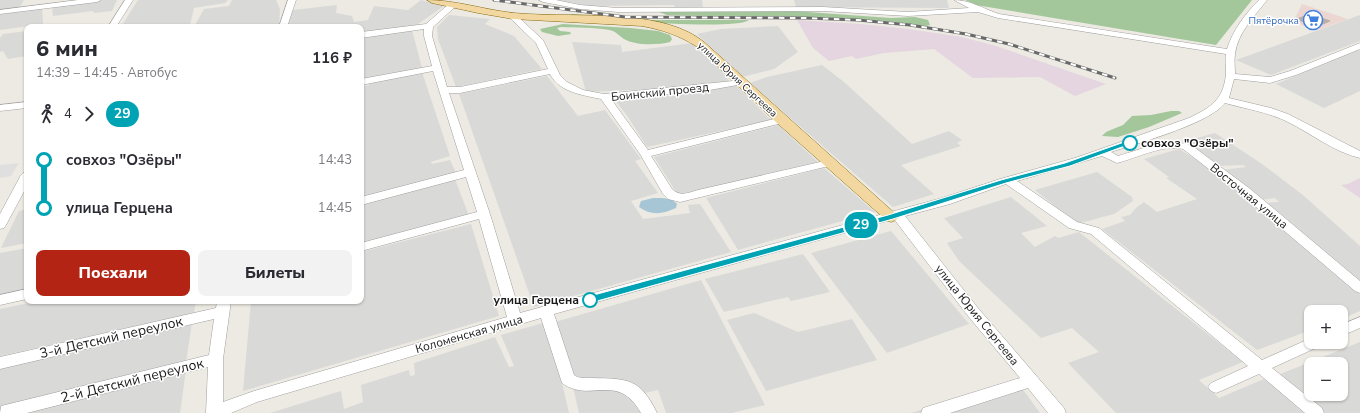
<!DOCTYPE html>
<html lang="ru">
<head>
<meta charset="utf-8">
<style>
  :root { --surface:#fff; --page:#f2f2f3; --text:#2b2b33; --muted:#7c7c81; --accent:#b32414 }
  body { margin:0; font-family:"Nunito Sans",sans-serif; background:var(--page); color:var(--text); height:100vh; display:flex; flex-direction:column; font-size:15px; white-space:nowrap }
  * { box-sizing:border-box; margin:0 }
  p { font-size:13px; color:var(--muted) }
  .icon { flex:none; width:22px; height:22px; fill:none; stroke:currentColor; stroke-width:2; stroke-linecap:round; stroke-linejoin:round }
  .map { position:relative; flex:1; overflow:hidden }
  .drawer { position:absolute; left:24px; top:24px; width:340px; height:280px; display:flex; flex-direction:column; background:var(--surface); border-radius:8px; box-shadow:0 1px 3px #0004 }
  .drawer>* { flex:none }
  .badge { padding:0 8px; border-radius:13px; font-size:14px; line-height:26px }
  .buttons { position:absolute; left:1304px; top:305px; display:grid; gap:8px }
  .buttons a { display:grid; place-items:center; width:44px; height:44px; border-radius:8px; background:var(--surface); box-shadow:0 1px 3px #0004; font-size:20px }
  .map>.badge { position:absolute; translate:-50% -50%; box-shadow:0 0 0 2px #fff }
  .legs { display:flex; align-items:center; gap:6px; height:44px; padding:0 12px; font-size:13px }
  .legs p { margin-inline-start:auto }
  .head { display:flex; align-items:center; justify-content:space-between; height:68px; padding:0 12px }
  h1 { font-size:22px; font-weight:800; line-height:30px }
  .cta { display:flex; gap:8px; margin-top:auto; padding:8px 12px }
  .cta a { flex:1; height:46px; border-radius:8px; background:var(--accent); color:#fff; font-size:16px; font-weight:800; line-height:46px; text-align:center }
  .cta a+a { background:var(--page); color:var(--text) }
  ul { padding:0 12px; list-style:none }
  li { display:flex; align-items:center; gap:14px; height:48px; font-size:15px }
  li i { display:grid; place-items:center; width:6px; height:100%; margin:0 5px; background:currentColor }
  li i::after { content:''; width:10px; height:10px; margin:-5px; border:3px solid; border-radius:50%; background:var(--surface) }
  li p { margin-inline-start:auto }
  li:first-child i { background:linear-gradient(#0000 50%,currentColor 0) }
  li:last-child i { background:linear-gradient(currentColor 50%,#0000 0) }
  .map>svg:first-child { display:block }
  .residential { fill:#d9d9d8; fill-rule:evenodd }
  .commercial { fill:#ecd6d2 }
  .industrial { fill:#e4d5e0 }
  .forest { fill:#a3c79b }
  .parking { fill:#dfdfdf }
  .water { fill:#a6c6d6 }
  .building { fill:#b5afa8; stroke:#bcb2a6 }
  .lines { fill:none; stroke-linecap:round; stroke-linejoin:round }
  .minor-casing { stroke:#9f9f9f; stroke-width:1 }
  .major-casing { stroke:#846a0f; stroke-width:1 }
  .minor { fill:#fff; fill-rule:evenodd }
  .major { fill:#f2d7a1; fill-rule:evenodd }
  .rail-casing { stroke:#696969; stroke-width:3 }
  .rail { stroke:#fff; stroke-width:2; stroke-dasharray:5.5; stroke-linecap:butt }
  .line-1 { fill:#00a3b4; stroke:#fff }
  .stop-1-dot { fill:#fff; stroke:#00a3b4; stroke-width:2 }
  .labels { text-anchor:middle; stroke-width:3; stroke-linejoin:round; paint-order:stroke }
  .far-shop-label { font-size:10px; fill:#366cbe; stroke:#fff; text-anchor:end }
  .far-street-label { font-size:10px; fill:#1b1b1b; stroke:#fff }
  .street-label { font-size:12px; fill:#1b1b1b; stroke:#fff }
  .stop-label { font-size:12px; font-weight:bold; fill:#1b1b1b; stroke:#fff; text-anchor:start }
  .near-street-label { font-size:14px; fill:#1b1b1b; stroke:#fff }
</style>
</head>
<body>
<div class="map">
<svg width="1360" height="413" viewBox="0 0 1360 413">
  <rect width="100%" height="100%" fill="#eceae2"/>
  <g class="residential">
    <path d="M0,0H24L19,8L0,11Z"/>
    <path d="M102,0H117L112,11L94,13L93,11L53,16L52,7Z"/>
    <path d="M138,0H228L225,3L194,8L190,25L170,27H121Z"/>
    <path d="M232,0H276L280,9L279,27H191H194L204,9L229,6Z"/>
    <path d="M421,0L444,6L412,28L361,33V27H286L293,10L337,5L336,13L352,16L354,22L368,20L374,6L408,10Z"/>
    <path d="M557,0H702L703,8H675L674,5L591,6Z"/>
    <path d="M794,0H947L949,8L796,7Z"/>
    <path d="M42,8L43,24L0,30V13Z"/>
    <path d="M449,15L490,19L485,24L514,36L542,69L456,87L438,39L437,27Z"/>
    <path d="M1360,15V41L1271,75L1236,60Z"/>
    <path d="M778,26L798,52L774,69L742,77L697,34L721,29Z"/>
    <path d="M412,30L422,68L361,79V36Z"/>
    <path d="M27,31V56L8,59L3,51L0,52V38L3,34Z"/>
    <path d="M572,42L621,45L622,52L693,43L715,63L730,82L681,88L586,92Z"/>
    <path d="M1357,50L1360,51V91L1324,108L1276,84Z"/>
    <path d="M822,65L844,82L912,144L949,131L962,140L957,143L961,146L901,165L934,194L893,207L750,83L767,77Z"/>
    <path d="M422,72L450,156L431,162L432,164L450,160L456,173L361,199V87L369,85V84L385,80Z"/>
    <path d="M547,76L578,116L605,110L641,159L635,161L658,193L631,201L643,219L690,213L688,205L700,204L731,252L534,307L459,94Z"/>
    <path d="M736,85L771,120L647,147L628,117L615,100L675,95Z"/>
    <path d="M778,125L818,162L678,195L654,157Z"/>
    <path d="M1215,133L1262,164L1304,196L1360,246V284L1264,203L1279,202L1275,198L1260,200L1222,170L1246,167L1243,165L1218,166L1186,141Z"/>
    <path d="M1179,149L1210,168L1360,294V311L1341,319V312H1311V330L1257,350L1102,229L1125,221L1121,217L1130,215L1136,208L1144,202L1157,212L1197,199L1166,178L1169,177L1144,159Z"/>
    <path d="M824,168L875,212L738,250L706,198Z"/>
    <path d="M1097,172L1132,197L1133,201L1114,214L1077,224L1035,190Z"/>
    <path d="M455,179L469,216L361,244V204Z"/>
    <path d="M1011,197L1047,226L1021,233L1035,247L1055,236L1058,238L1079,232L1243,362L1199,380L1219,398L1264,379L1307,413H1116L1068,363L1099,352L1072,328L1041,338L959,261L947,243L963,238L944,218Z"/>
    <path d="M27,209V243L1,248L19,211Z"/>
    <path d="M471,224L499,316L243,391L251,301H361V252Z"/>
    <path d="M891,231L969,324L887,353L811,253Z"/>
    <path d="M27,248V291L0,297V253Z"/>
    <path d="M803,254L830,292L791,301L788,297L724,312L705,279Z"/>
    <path d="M701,280L765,405L732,413H666L658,390L640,394L572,378L555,322Z"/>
    <path d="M39,301H196L194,313L0,356V309Z"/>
    <path d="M754,313L798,332L852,319L877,360L766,391L727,320Z"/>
    <path d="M192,322L186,363L0,410V367Z"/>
    <path d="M543,323L563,387L569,413H270L341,391L344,409L363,402L361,385L409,370L410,376L415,375L414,363L495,337L509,367L514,366L501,335Z"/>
    <path d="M1360,342V413H1325L1278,375ZM1311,364H1341V394H1311Z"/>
    <path d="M186,369L180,413H16Z"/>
    <path d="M1015,379L1040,413H911Z"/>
    <path d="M573,387L619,389L630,395L642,413H579Z"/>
  </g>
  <path class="commercial" d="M1302,4L1348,19L1317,30L1293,22Z"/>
  <g class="industrial">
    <path d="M797,20L860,24L908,29L962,37L996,46L1106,84L1075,96L1040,77L973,78L934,49L884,53L856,59L852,56L829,61L813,48Z"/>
    <path d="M1360,178V198L1341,185L1348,184Z"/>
  </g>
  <g class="forest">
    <path d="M965,0H1252L1216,45L976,5Z"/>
    <path d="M662,11H794L891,18L915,17L928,20L930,25L926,26C841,13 753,18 667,15L659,12Z"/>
    <path d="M572,14L635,20H749C734,31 599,19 572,17L570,15Z"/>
    <path d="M563,24L630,28L658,31L670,35L672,39L670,42C658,45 636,46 624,39C618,35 616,31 609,30C594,27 577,28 561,27L557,28L560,31L570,32L571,34L558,36L542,32L540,29Z"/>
    <path d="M1171,111H1179L1182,113L1149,127L1118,137L1102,136L1106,132L1123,125L1132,116L1151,115Z"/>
  </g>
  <path class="parking" d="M19,163L11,176L0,178V165Z"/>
  <path class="water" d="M653,198C661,198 671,197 677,204L676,208C663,214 651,216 639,207L641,201Z"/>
  <path class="building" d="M1311,14L1330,21L1316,27L1296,19Z"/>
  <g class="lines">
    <defs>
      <g id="minor">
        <path d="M78,0H101L97,2L0,14V10Z"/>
        <path d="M125,0H133L116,27H108Z"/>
        <path d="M288,0H296L287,27H279Z"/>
        <path d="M539,0H556L580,5L618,8L823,7L908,12L969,8L954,0C970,0 984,9 999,14L1227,49C1233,30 1245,14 1259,0H1267C1254,17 1238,32 1235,54C1234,61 1235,67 1235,74L1270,77L1290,71L1360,43V49L1296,75L1270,83L1234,79L1229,98L1271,108L1288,114L1360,151V158C1334,152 1312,134 1288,122C1268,112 1246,109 1225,103C1209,124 1138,143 1111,152L1118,156C1142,149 1166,138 1191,145L1249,188L1360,281V293L1355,291L1241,194L1183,149C1163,144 1137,158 1117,163L1102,156L1017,181L1077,222L1099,228L1262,360L1311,338V342H1322L1320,346L1272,368L1322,408L1324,413H1305L1259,374L1221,391L1216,393L1211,391L1208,387L1211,383L1248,366L1091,234L1069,228L1006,184L950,204L905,216L978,308L1064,408L1066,413H1048L1028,388L950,413H921L923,408L1020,378L968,316L894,219L554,314L574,375C579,379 586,378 592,378C628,379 640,378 657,413H641C617,371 591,404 562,383L541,318L257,402L231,413H206L208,367L27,413H0L1,406L209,355L214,319L0,369V357L216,308L217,301H231L223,359V402L254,391L507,317L479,219L361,251V243L477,212L466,177L361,205V197L464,170L433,71L361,85V79L432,66L424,36V29L361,38V32L426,24L450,3H453L457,5L433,27L432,36L447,87H460L548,69L536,43L508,16L512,14H515L543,40L560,75L567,82L583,90L604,94L743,80L745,82L743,84L704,91L611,99L648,150L782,117L787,120L786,122L651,156L672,189C680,197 688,193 698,190L829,160L835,163L833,165L680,202L668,199L663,194L640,154L601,99C582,95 559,92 550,74L460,93H449L490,214L520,313L942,198L1000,179L1075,158L1189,118C1212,107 1224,99 1226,73C1226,66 1225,60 1226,54L998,18L978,12L908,16L823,11L618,12L580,9L543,2Z"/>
        <path d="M27,102V108L0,111V105Z"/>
        <path d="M27,172V186L6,225L4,228L0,229V214L21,175L23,173Z"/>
        <path d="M27,289V299L0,305V295Z"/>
        <path d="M1360,317V328L1341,336V325Z"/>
      </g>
      <path id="major" d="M427,0C456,0 485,10 514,13C566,18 642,9 688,32C694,35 699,38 704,42L899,217L896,220L891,222L886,220L777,123L696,46C678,35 663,30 642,26L513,19L478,13L432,3Z"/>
    </defs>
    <use href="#minor" class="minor-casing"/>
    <use href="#major" class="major-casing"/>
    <use href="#minor" class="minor"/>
    <use href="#major" class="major"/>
    <defs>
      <path id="rail" d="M494,0L625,17L806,18L858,20L910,25L966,34L1009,44L1115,78"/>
    </defs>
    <use href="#rail" class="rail-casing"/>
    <use href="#rail" class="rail"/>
  </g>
  <path class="line-1" d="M1127,141L1133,143L1070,166L1006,183L893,219L590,303L586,300L590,296L888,215L1001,180L1065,163Z"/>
  <defs>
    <symbol id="supermarket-ring" viewBox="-11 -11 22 22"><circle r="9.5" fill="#fff" stroke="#3f7fe0" stroke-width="1.5"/><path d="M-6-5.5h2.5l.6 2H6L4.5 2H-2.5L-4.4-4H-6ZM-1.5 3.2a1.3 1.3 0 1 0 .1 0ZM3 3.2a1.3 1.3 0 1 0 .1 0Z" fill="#3f7fe0"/></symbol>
  </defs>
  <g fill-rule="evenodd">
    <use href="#supermarket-ring" x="1302" y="9" width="22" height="22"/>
  </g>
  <g class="stop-1-dot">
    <circle cx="1130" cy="143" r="7"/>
    <circle cx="590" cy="300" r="7"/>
  </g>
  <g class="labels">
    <g class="far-shop-label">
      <text x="1299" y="24">Пятёрочка</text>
    </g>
    <g class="far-street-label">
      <text transform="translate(738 79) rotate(43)" y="4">улица Юрия Сергеева</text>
    </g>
    <g class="street-label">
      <text transform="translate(660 92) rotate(-6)" y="4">Боинский проезд</text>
      <text transform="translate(1249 196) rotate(39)" y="4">Восточная улица</text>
      <text transform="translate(977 315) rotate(51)" y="4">улица Юрия Сергеева</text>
      <text transform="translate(469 334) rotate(-16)" y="4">Коломенская улица</text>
    </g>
    <g class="stop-label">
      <text x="1141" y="147">совхоз "Озёры"</text>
      <text x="579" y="304" text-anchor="end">улица Герцена</text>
    </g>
    <g class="near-street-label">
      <text transform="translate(111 337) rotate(-13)" y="5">3-й Детский переулок</text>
      <text transform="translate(132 380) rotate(-14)" y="5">2-й Детский переулок</text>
    </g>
  </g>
</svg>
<div class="buttons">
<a>+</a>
<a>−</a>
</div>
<b class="badge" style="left:861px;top:225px;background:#00a3b4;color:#fff">29</b>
<section class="drawer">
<div class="head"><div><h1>6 мин</h1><p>14:39 – 14:45 · Автобус</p></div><b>116 ₽</b></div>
<div class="legs"><svg class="icon" aria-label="walk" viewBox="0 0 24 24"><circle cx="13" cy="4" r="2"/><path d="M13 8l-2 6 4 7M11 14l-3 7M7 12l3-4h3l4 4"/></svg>4<svg class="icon" aria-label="forward" viewBox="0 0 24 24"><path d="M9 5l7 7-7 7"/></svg><b class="badge" style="background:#00a3b4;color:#fff">29</b></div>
<ul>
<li><i style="color:#00a3b4"></i><b>совхоз &quot;Озёры&quot;</b><p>14:43</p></li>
<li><i style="color:#00a3b4"></i><b>улица Герцена</b><p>14:45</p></li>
</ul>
<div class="cta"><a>Поехали</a><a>Билеты</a></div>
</section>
</div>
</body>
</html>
